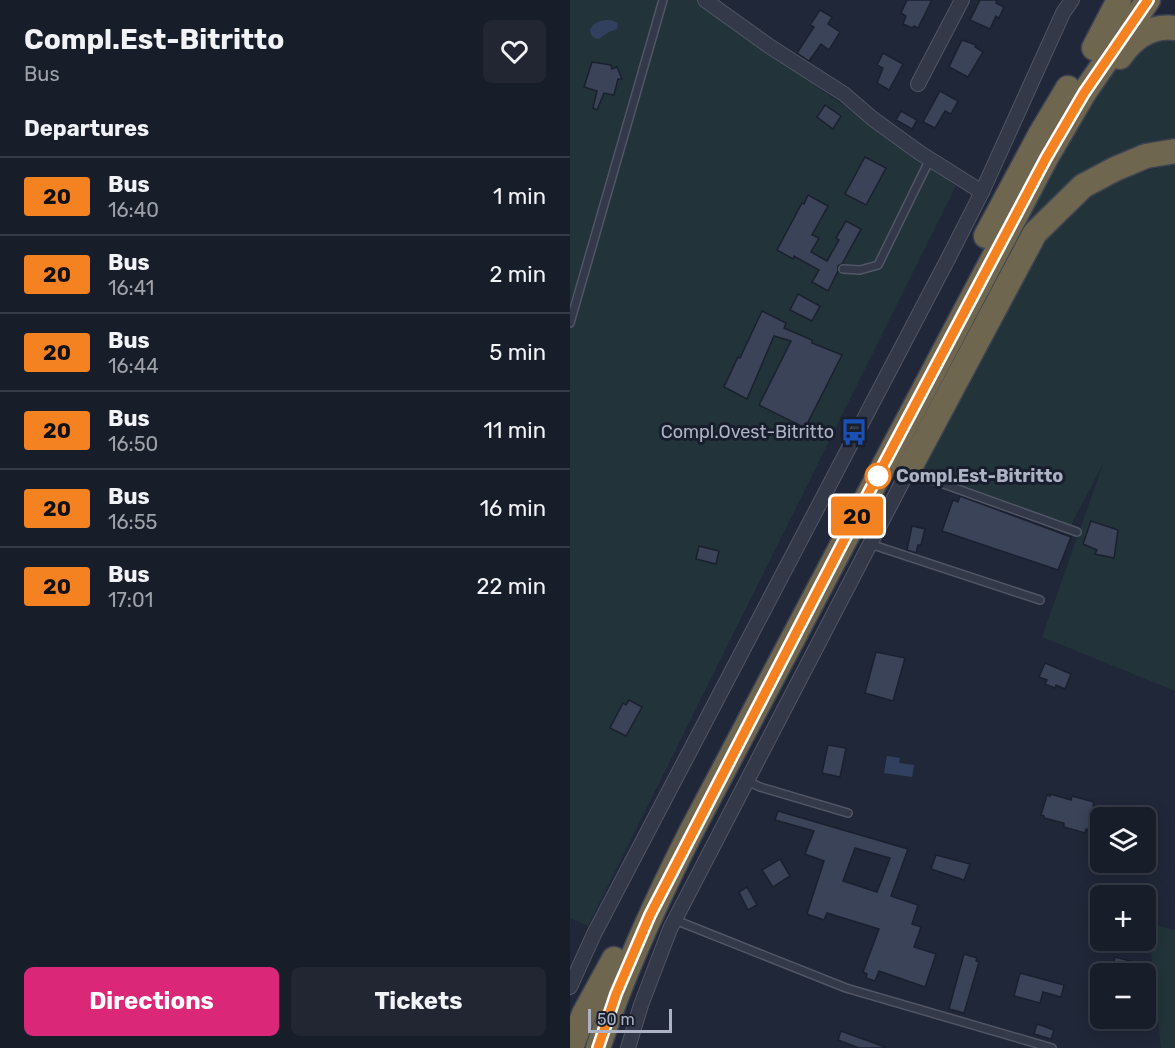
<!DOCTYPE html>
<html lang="en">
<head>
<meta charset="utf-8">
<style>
  :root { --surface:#181d2a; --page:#212632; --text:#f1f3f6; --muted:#9fa2a8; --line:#363b47; --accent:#db2777 }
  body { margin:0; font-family:Rubik,sans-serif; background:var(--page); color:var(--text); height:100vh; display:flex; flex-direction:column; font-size:22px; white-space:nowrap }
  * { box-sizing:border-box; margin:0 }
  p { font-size:20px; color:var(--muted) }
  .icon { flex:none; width:33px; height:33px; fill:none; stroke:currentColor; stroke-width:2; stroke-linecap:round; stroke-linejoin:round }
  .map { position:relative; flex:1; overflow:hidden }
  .panel { display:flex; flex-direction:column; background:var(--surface); width:570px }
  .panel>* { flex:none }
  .badge { padding:0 12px; border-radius:4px; font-size:21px; line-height:39px }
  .buttons { position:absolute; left:520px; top:807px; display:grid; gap:12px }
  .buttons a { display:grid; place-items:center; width:66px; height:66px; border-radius:9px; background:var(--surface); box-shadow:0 3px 15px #0003,0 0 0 2px var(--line); font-size:30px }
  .scale { position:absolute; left:18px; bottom:15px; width:84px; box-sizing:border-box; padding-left:6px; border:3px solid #adb3c5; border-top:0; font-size:16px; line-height:21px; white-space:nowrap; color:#adb3c5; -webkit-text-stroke:4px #191e2d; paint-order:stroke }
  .map>.badge { position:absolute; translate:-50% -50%; box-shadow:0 0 0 3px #fff }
  h2 { padding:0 24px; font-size:22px; line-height:54px }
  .round { display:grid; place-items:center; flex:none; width:63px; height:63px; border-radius:9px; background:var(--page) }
  .overview { display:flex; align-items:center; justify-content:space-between; height:102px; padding:0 24px }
  h1 { font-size:28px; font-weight:700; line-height:45px }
  .primary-button { display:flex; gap:12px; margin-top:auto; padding:12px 24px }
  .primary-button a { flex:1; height:69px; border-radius:9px; background:var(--accent); color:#fff; font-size:24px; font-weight:700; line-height:69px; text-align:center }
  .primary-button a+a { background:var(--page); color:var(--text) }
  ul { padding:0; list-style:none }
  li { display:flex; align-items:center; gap:18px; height:78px; padding:0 24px; border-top:2px solid var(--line) }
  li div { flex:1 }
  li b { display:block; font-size:22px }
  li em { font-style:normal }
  li .badge { min-width:66px; font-weight:700; text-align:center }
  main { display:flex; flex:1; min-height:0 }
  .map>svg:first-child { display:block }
  .green { fill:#223339 }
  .water { fill:#324060 }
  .building { fill:#3b4358; stroke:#1b202f; stroke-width:1.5; fill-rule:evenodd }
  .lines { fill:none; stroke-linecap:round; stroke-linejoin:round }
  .lane-casing { stroke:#515666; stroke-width:10 }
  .street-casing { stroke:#515666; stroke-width:16 }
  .highway-casing { stroke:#3e4353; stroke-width:27 }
  .lane { stroke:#333948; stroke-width:7 }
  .street { stroke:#333948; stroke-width:14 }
  .highway { stroke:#6f6650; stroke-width:24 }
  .line-casing { stroke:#fff; stroke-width:14 }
  .line { stroke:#f58220; stroke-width:9 }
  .stop-dot { fill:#fff; stroke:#f58220; stroke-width:3 }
  .labels { text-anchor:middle; stroke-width:6; stroke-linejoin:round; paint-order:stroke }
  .poi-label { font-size:18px; fill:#adb3c5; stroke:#191e2d; text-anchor:end }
  .stop-label { font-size:18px; font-weight:bold; fill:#adb3c5; stroke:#191e2d; text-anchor:start }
</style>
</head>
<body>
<main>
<section class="panel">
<div class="overview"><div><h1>Compl.Est-Bitritto</h1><p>Bus</p></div><a class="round"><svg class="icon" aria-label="heart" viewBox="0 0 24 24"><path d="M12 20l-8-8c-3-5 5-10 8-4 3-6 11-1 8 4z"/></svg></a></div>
<h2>Departures</h2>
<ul>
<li><span class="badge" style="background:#f58220;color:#111">20</span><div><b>Bus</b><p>16:40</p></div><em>1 min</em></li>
<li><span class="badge" style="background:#f58220;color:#111">20</span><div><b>Bus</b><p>16:41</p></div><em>2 min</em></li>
<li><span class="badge" style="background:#f58220;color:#111">20</span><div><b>Bus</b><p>16:44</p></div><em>5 min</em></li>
<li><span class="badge" style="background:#f58220;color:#111">20</span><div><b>Bus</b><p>16:50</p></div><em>11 min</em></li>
<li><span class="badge" style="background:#f58220;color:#111">20</span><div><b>Bus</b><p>16:55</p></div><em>16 min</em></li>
<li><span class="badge" style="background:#f58220;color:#111">20</span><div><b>Bus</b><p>17:01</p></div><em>22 min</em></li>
</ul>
<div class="primary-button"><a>Directions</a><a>Tickets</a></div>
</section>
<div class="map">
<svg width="605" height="1048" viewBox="0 0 605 1048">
  <rect width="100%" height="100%" fill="#202738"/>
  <g class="green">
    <path d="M0,0H126L386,186L18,926L0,918Z"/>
    <path d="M605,28V140C527,151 497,181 449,239L481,173L539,73L558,45Z"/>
    <path d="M605,163V691L472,637L533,464L499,529L349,475L471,244L499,212L546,173L563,175Z"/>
    <path d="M578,923L605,930V1048H591Z"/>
  </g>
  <g class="water">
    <path d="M41,20L48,23L47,29L39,32L29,39C24,39 20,35 20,30C23,21 33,20 41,20Z"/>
    <path d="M317,756L330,758L329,763L344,765L342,777L314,773Z"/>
  </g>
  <g class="building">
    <path d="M337,0H362L348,28L344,26L342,28L333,24L336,16L331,13Z"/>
    <path d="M410,0H427L426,3L434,7L429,18L426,16L420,29L400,20Z"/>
    <path d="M250,10L262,17L258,24L270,32L259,50L251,44L239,61L227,53L244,27L240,25Z"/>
    <path d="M392,40L406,45L405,47L413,52L398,77L379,67Z"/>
    <path d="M313,53L333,64L319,90L307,83L313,68L307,65Z"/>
    <path d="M22,62L41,65L42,69L47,67L52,79H48L44,95L34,93L27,110L23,108L27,91L14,87Z"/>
    <path d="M370,91L388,101L381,114L375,111L365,128L353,122Z"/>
    <path d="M255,105L271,116L263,129L247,117Z"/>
    <path d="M331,111L347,120L342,129L326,120Z"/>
    <path d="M295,157L316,168L296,205L275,194Z"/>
    <path d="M238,195L258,206L242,235L249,238L241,252L257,261L269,240L266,238L276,221L291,229L272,264L268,266V271L258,291L242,282L249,270L224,256L223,259L207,250L232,203L234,204Z"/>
    <path d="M228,294L250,306L242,321L220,310Z"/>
    <path d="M192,311L216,323L214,328L242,340V343L272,355L235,428L189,405L221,341L204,336L177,399L154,387L168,357L170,358Z"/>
    <path d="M390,496L501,537L488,570L372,531L383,500L388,502Z"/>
    <path d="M521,521L548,530L544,558L525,554L527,550L513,544Z"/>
    <path d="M342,526L355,529L351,545H348L346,553L337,550Z"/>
    <path d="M129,546L149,551L146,564L126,559Z"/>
    <path d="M306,652L335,658L323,701L295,693Z"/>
    <path d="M475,663L501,674L495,689L486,685L485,688L475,684L477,680L469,677Z"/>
    <path d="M59,700L72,707L56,736L40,728L53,703L56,705Z"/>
    <path d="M258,745L276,748L270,777L252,773Z"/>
    <path d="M480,794L501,800L502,796L524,802L523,806H525L518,830L516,829L515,833L494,827V823L474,818V816L471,815L477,795L480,796Z"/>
    <path d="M208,811L338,849L321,896L348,905L342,924L351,927L344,947L366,954L355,987L309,971L305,981L296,978L297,974L293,972L309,929L257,913L254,920L237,914L254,861L235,854L244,831L205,820ZM285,848L320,858L307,892L273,881Z"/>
    <path d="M366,855L400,864L394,880L361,869Z"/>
    <path d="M210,859L220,876L203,887L192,870Z"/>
    <path d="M177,887L187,905L178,910L169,892Z"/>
    <path d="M528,899L531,900V931L521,928Z"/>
    <path d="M394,954L407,958L406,961L409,962L394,1013L379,1009Z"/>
    <path d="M545,957L564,962L561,974H541Z"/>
    <path d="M450,973L494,985L491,997L473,992L470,1003L444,996Z"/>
    <path d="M467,1024L484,1030L481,1039L464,1034Z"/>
    <path d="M271,1031L315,1047V1048H289L268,1040Z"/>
  </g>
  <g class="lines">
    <defs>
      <g id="lane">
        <path d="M273,269L290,270L308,265L360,159"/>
        <path d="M0,323L93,0"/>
        <path d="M343,473L507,532"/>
        <path d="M300,544L470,600"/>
        <path d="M177,781L190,787L278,813"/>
        <path d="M105,920L276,988L482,1048"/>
      </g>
      <g id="street">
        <path d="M135,0L199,46L274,94L303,119L350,153L412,192"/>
        <path d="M348,84L392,0"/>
        <path d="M0,987L24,934L380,255L412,192L493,13L502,0"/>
        <path d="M58,1048L71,1005L100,929L338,471"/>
      </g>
      <g id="highway">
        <path d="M524,48L549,0"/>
        <path d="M550,57C563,38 581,25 605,28"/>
        <path d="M416,236L470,135L498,88"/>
        <path d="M338,471L465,233L513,186L545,169L576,156L605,151"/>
        <path d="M1,1048L14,1014L44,959"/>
        <path d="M28,1048C53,973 85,903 121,832L476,158L514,93L578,0"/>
      </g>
    </defs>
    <use href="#lane" class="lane-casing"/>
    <use href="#street" class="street-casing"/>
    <use href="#highway" class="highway-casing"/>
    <use href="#lane" class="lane"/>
    <use href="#street" class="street"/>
    <use href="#highway" class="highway"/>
  </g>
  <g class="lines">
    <defs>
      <path id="line" d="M28,1048L46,994L80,915L299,492L476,158L514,93L578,0"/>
    </defs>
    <use href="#line" class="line-casing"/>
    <use href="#line" class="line"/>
  </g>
  <defs>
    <symbol id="bus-bare" viewBox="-9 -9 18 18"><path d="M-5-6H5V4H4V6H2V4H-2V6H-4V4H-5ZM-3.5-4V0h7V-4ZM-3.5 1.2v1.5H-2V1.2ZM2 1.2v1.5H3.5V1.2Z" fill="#1a4fb4" stroke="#191e2d" stroke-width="2.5" paint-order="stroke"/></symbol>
  </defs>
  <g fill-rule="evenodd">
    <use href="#bus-bare" x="265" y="413" width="38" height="38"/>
  </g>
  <circle class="stop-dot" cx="308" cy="476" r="12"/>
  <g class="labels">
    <g class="poi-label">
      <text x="264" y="438">Compl.Ovest-Bitritto</text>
    </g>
    <g class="stop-label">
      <text x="326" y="482">Compl.Est-Bitritto</text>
    </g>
  </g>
</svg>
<div class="buttons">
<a><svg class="icon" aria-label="layers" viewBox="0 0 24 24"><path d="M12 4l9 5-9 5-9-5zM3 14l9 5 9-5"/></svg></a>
<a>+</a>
<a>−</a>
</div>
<div class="scale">50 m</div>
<b class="badge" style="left:287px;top:516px;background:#f58220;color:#111">20</b>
</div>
</main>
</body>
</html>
